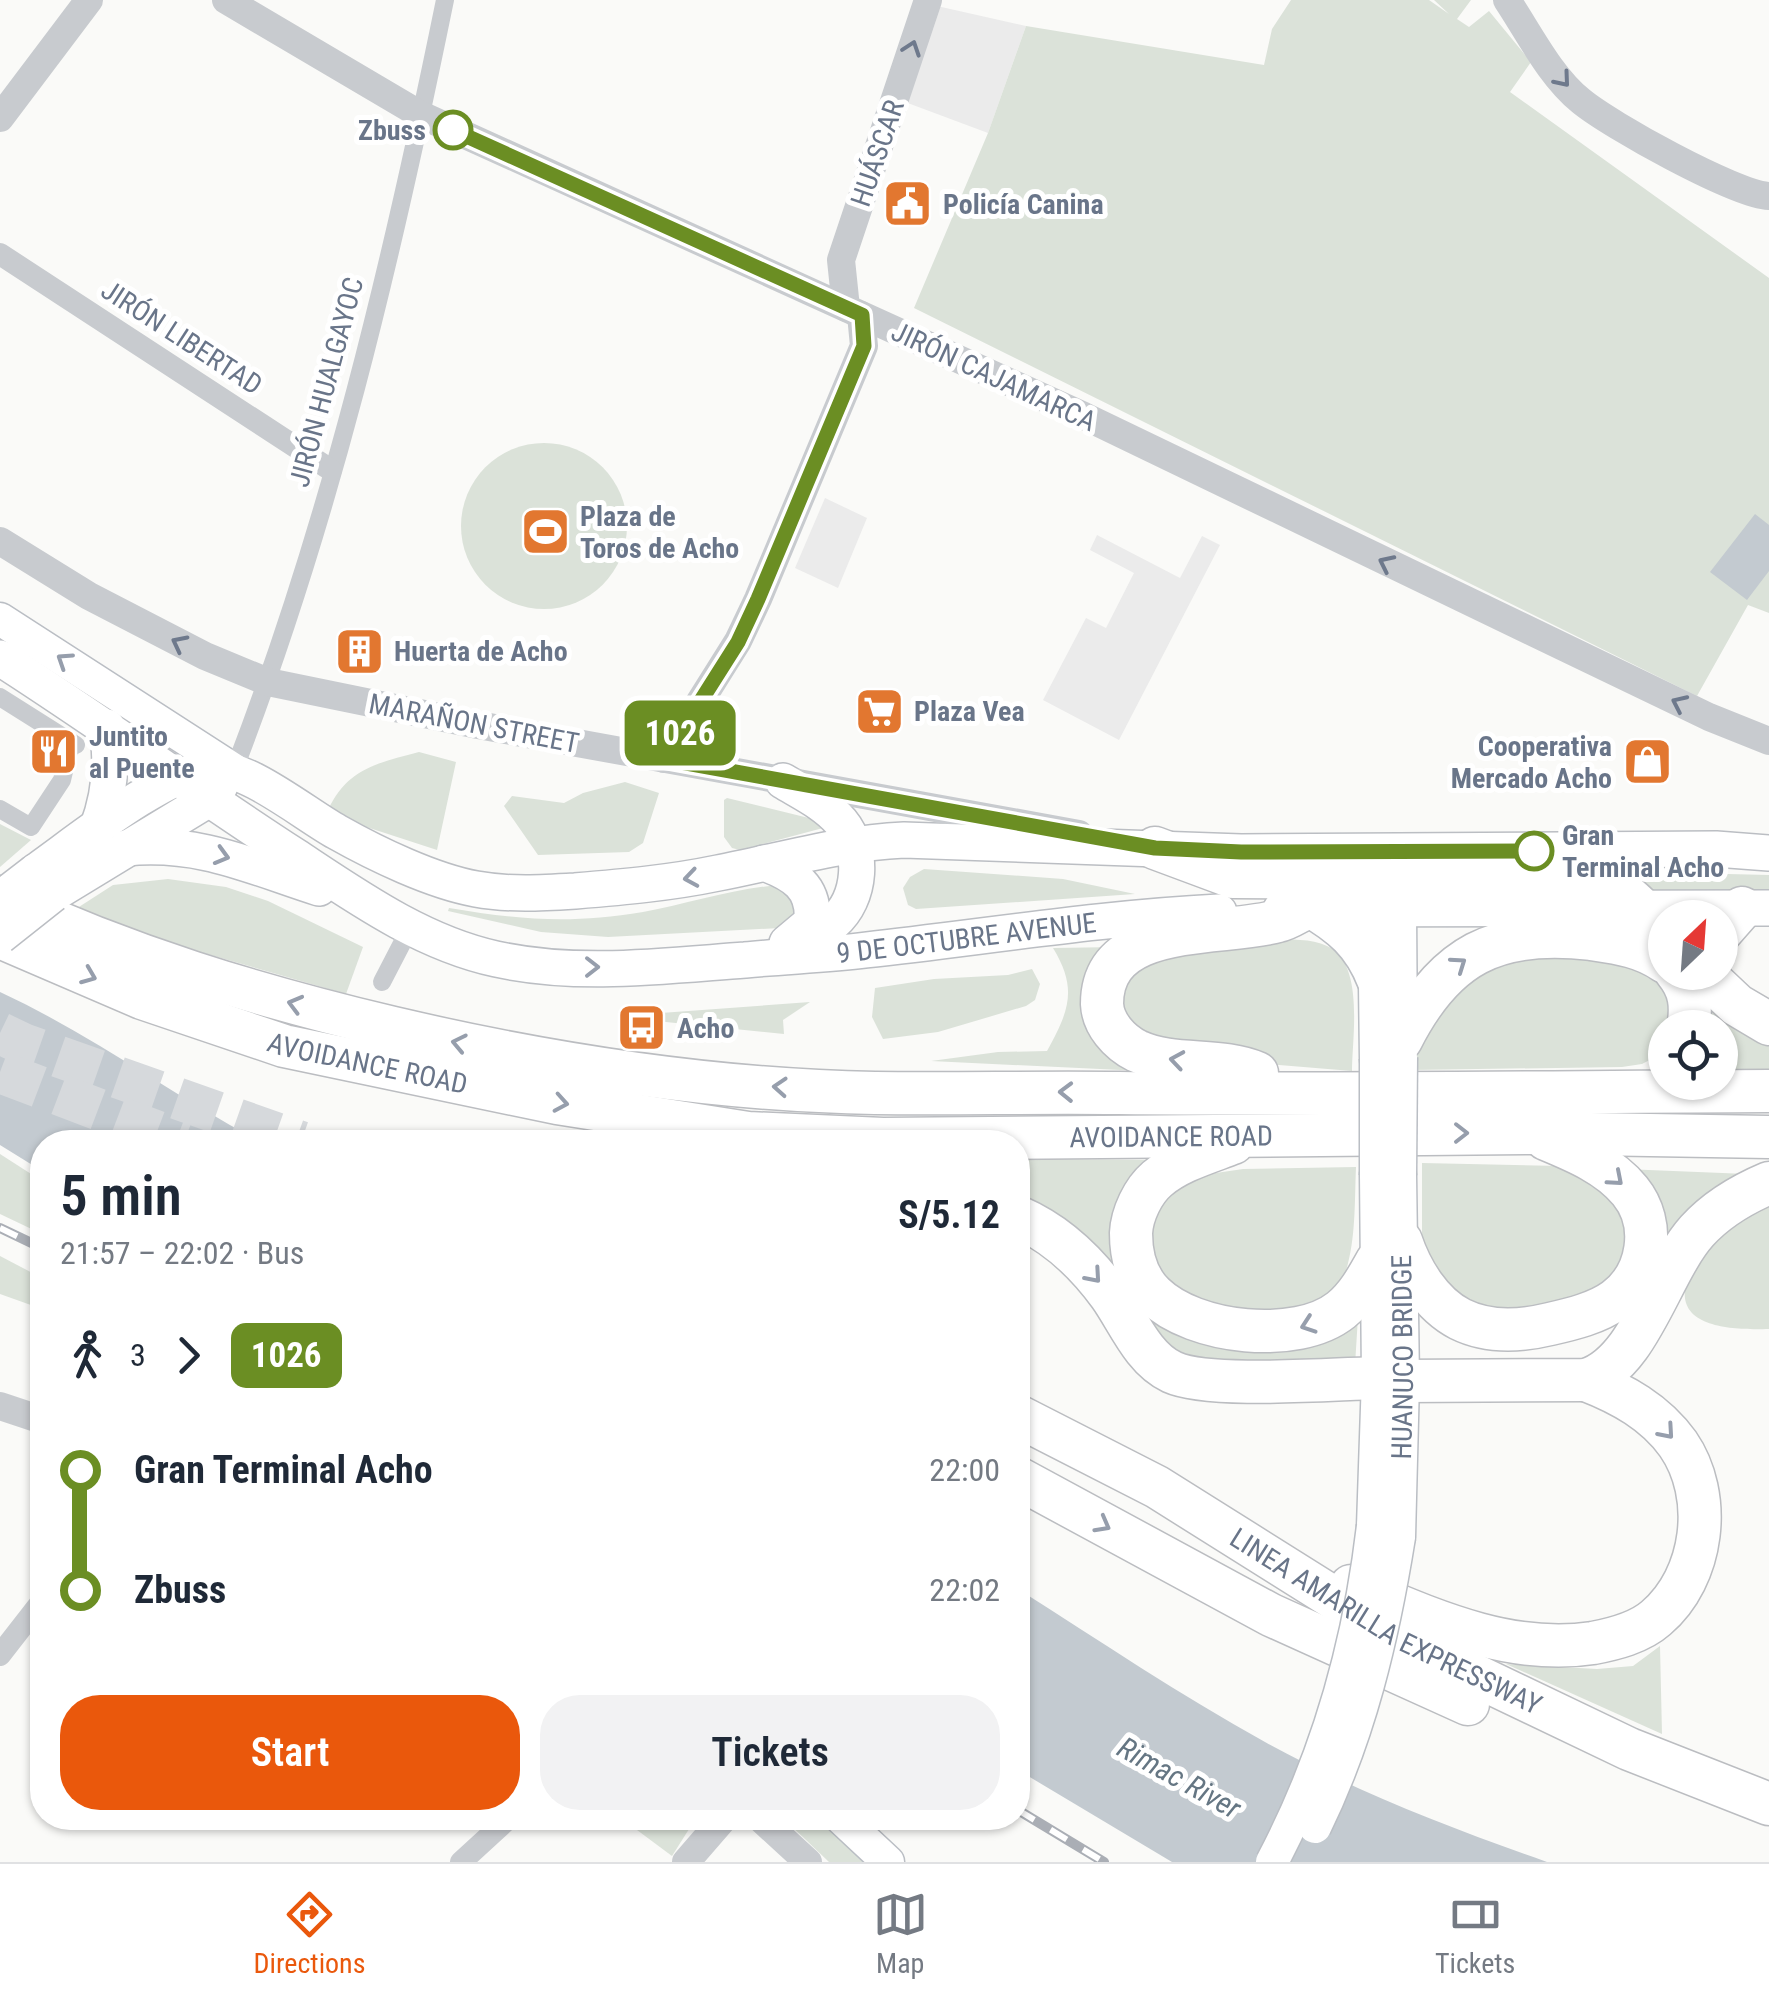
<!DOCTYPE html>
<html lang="en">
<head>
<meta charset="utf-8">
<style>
  :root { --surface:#fff; --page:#f2f2f3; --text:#1f2937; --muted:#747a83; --line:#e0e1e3; --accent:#ea580c }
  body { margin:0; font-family:"Roboto Condensed",sans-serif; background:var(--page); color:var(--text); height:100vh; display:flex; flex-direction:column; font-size:38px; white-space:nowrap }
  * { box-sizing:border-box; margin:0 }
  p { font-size:32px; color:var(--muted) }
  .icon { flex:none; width:55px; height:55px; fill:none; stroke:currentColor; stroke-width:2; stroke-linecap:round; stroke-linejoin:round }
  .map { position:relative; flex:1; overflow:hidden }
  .drawer { position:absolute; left:30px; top:1130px; width:1000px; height:700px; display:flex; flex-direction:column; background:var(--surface); border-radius:40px; box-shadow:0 2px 8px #0004 }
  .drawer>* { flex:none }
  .badge { padding:0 20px; border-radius:15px; font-size:35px; line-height:65px }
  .needle { width:65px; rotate:25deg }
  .buttons { position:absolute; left:1648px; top:900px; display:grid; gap:20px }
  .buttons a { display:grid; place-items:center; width:90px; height:90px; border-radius:50%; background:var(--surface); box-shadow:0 2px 8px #0004; font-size:50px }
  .map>.badge { position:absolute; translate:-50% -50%; box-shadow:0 0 0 5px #fff }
  .legs { display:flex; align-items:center; gap:15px; height:110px; padding:0 30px; font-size:32px }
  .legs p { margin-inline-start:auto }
  .summary { display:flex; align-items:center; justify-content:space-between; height:170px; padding:0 30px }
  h1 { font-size:55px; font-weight:600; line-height:75px }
  .primary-button { display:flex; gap:20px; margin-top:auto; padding:20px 30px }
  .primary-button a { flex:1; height:115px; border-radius:40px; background:var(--accent); color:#fff; font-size:40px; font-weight:600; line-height:115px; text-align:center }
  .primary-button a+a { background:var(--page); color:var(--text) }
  ul { padding:0 30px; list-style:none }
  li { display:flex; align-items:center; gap:35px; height:120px; font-size:38px }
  li i { display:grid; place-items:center; width:15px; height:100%; margin:0 12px; background:currentColor }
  li i::after { content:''; width:25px; height:25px; margin:-12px; border:8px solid; border-radius:50%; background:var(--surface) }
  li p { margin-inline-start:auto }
  li:first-child i { background:linear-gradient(#0000 50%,currentColor 0) }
  li:last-child i { background:linear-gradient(currentColor 50%,#0000 0) }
  .tab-bar { display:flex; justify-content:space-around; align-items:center; height:140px; border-top:2px solid var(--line); background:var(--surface); font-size:28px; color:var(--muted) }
  .tab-bar a { display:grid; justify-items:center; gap:5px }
  .tab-bar .selected { color:var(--accent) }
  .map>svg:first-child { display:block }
  .built { fill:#ebebeb }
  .green { fill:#dbe2d9 }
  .water { fill:#c3cad0 }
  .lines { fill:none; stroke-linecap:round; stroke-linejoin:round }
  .motorway-tunnel { stroke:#d6d9dc; stroke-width:42; stroke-dasharray:42 21; stroke-linecap:butt }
  .secondary-casing { stroke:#babec4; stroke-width:35 }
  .primary-casing { stroke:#bbbec3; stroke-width:38 }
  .motorway-casing { stroke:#bbbdc1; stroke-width:45 }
  .pedestrian { stroke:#c8cbcf; stroke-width:18 }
  .minor { stroke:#c8cbcf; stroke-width:22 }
  .tertiary { stroke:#c8cbcf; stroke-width:28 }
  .secondary { stroke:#fff; stroke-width:32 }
  .primary { stroke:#fff; stroke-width:35 }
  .motorway { stroke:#fff; stroke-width:42 }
  .rail-casing { stroke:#aaaeb5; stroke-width:10 }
  .rail { stroke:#fff; stroke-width:6; stroke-dasharray:19; stroke-linecap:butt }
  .secondary-bridge-casing { stroke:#babec4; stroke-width:35; stroke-linecap:butt }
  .primary-bridge-casing { stroke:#bbbec3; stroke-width:38; stroke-linecap:butt }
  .secondary-bridge { stroke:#fff; stroke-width:32 }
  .primary-bridge { stroke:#fff; stroke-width:35 }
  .oneway { stroke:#6e798c }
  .oneway2 { stroke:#969eac }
  .line-1-casing { stroke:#fff; stroke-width:22 }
  .line-1 { stroke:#6b8e23; stroke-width:15 }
  .stop-1-dot { fill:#fff; stroke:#6b8e23; stroke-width:5 }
  .labels { text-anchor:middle; stroke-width:10; stroke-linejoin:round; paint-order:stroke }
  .stop-label { font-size:28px; font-weight:bold; fill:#697589; stroke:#fff; text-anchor:end }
  .street-label { font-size:28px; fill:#697589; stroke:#fff }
  .poi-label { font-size:28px; font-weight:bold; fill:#697589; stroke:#fff; text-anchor:start }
  .water-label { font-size:30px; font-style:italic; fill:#657683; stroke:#fff }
</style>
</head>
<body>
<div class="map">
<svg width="1769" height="1862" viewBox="0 0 1769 1862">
  <rect width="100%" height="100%" fill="#fafaf8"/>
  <g class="built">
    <path d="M937,6L1026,26L988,133L905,102Z"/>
    <path d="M825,498L867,518L838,588L795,568Z"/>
    <path d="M1097,535L1180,578L1202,536L1220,545L1119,740L1043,700L1086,618L1106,628L1134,573L1090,550Z"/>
  </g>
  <g class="green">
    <path d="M1291,0H1429L1449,14L1434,0H1471L1457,19L1469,27L1489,11L1531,62L1510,92L1769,278V613L1748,605L1697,696L914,308L988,133L1026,26L1264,65L1272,29Z"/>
    <circle cx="544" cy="526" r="83"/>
    <path d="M419,752L456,762L437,850L345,820L328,810C347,769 377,763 419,752Z"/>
    <path d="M625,782L659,793L643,843L629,852L538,855L504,806L512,796L564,803L583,793Z"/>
    <path d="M727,798L821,821L823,828L740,850L732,848L724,837V800Z"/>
    <path d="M0,824L31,840L0,867Z"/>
    <path d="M924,869L1063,879L1135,894L916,909L908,905L903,888L910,877Z"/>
    <path d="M1604,871L1769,875V894L1636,893Z"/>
    <path d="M168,879L226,887L268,901L363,947L346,994L68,914L113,885Z"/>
    <path d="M781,885L791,889L799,912L780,928L608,937L541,932L448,911L449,908C520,920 571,924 643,912C688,904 734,888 781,885Z"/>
    <path d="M1272,939C1290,940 1311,938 1327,946C1365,963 1352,1037 1352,1071L1196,1058L1147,1047L1111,993L1146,962Z"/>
    <path d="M1118,947L1089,986L1163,1072L931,1061L998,1052L1047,1051C1069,1011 1078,989 1053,948Z"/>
    <path d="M1499,953L1657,965L1680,1027L1665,1028V1052L1642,1064L1622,1067L1411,1070L1415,1029Z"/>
    <path d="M1032,969L1040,984L1035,1000L1026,1006L938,1032L883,1039L872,1017L875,988L934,979L1008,975Z"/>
    <path d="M810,1002L783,1020L784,1034L656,1021L647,1014Z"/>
    <path d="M1719,1007L1769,1036V1075L1720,1074V1028L1699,1027L1698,1009Z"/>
    <path d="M0,1154L42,1181V1234L0,1214Z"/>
    <path d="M1018,1159L1168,1160L1134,1191L1167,1321L1358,1317L1355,1365L1178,1364L1018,1211Z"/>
    <path d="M1422,1163L1561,1166L1621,1195L1631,1259L1574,1306L1467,1314L1422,1249Z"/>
    <path d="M1356,1167C1354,1216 1357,1256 1334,1301L1249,1322L1154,1284L1147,1214L1161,1194L1209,1174L1243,1169Z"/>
    <path d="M1624,1169L1747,1174L1670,1239L1658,1240Z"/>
    <path d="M1769,1197V1329C1738,1330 1669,1330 1688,1278C1691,1269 1694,1255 1699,1248C1710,1234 1753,1209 1769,1197Z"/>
    <path d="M0,1256L42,1278V1309L0,1294Z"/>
    <path d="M1660,1646L1662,1734L1506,1664L1597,1669L1633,1666Z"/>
    <path d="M646,1818H696L672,1856L637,1830Z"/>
    <path d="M783,1818H819L868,1862H829Z"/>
  </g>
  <g class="water">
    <path d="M1755,514L1769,525V571L1747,600L1710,572Z"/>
    <path d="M0,992C91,1034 172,1095 261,1142H42V1171L0,1145Z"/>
    <path d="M1018,1589C1100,1641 1180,1695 1265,1742C1355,1791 1450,1828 1547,1862H1172L1018,1770Z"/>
  </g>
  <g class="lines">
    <g class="motorway-tunnel">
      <path d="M0,1033L23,1044L301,1142"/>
      <path d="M0,1072L184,1142"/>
    </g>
    <defs>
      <g id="secondary">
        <path d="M0,619L234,770"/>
        <path d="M1387,884L1400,911L1401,1042"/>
        <path d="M1376,1059L1374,910L1383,882"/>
        <path d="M1373,1526L1378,1378L1376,1175"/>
        <path id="s1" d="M1399,1537L1403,1381L1400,1175"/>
        <path d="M841,1818L888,1862"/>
      </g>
      <g id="primary">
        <path id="s2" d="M0,658C100,722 196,792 295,856C357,897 422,943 496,959C577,977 664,966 745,960C785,956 826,955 866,950C984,937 1100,918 1219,912"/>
        <path d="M783,781C803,793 826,804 841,822C864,850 862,898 833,923C819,935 801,942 785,949"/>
        <path d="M97,829C110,795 113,763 107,727"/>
        <path d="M126,848C201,841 250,866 319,888"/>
        <path d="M764,863C794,874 815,887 812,922L787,943"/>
        <path d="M35,872C75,844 163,772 210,768C247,766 303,813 337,832C376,854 432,881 476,889C509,895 542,893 575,891C623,887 670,883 718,873C780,861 840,843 904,840L1241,852L1716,849L1769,853"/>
        <path d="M53,894L209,799L220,786"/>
        <path d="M1307,908C1340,927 1361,945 1375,981"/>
        <path d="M1281,909L1769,908"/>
      </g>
      <g id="motorway">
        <path d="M1155,848L1233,877L1403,878L1574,873C1619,881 1635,902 1665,934"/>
        <path d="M0,897C129,957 255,995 393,1028C551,1065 713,1090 875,1093C956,1094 1038,1092 1119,1093C1336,1095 1552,1092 1769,1091"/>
        <path d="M1720,933L1742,908"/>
        <path id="s3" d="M0,937L142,998L284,1046L557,1103L748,1133L883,1139L1531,1133L1769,1137"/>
        <path d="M1676,972C1690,989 1692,1006 1688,1028"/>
        <path d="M1702,972L1737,1005L1769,1024"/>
        <path d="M1401,1040C1444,955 1496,928 1591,939C1618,943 1642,946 1665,962"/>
        <path d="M1257,1073C1220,1057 1174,1068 1137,1051C1119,1042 1103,1024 1102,1004C1102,919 1223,937 1278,921C1288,919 1297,912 1306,908"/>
        <path d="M1233,1143C1207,1153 1178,1161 1157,1179C1143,1191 1132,1214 1131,1233C1131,1256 1137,1279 1154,1295C1194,1334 1297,1345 1341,1310C1357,1297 1367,1279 1377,1261"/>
        <path d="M1018,1217C1055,1233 1086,1262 1110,1295C1128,1320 1142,1358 1172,1372C1209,1389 1331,1379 1378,1378"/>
        <path d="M1401,1241C1411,1271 1431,1304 1460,1319C1488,1333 1521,1331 1550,1324C1572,1319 1597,1313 1615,1300C1649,1275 1657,1224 1630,1191C1609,1165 1575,1151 1546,1139"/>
        <path d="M1403,1381L1586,1380C1640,1364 1660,1272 1697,1231C1716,1210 1743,1194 1769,1183"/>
        <path id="s4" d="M1018,1416L1157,1487L1399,1639L1629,1749L1769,1804"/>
        <path d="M1018,1478L1271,1615L1468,1704"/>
        <path d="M1351,1586C1428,1618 1508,1656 1593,1643C1614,1639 1639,1633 1656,1618C1704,1577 1714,1496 1678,1444C1655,1412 1622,1394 1586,1380"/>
      </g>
    </defs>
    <use href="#secondary" class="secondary-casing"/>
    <use href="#primary" class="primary-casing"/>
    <use href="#motorway" class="motorway-casing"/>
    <g class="pedestrian">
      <path d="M0,697L76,745"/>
      <path d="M234,770C330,522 392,260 445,0"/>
      <path d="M0,809L31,827L62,780L71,742"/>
      <path d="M382,982L411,926"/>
    </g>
    <g class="minor">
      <path d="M0,254L331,470"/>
      <path d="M0,1655L42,1601"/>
      <path d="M461,1862L509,1818"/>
    </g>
    <g class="tertiary">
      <path d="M226,0L421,115L1084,416L1709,717L1769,741"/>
      <path d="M1507,0C1529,33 1550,76 1581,101C1610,125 1734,194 1769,196"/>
      <path d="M0,118L89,0"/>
      <path d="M846,308L841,260L928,0"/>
      <path d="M0,541L89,596L205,656L268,682L478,725L1079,834"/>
      <path d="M664,759L738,641L758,599L864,346L861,315"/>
      <path d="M0,1406L42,1420"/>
      <path d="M760,1818L808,1862"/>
      <path d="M686,1862L724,1818"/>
    </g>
    <use href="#secondary" class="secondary"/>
    <use href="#primary" class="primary"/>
    <use href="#motorway" class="motorway"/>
    <defs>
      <g id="rail">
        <path d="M0,1228L42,1248"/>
        <path d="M1018,1810L1104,1862"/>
      </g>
    </defs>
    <use href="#rail" class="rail-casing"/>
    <use href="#rail" class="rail"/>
    <defs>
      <g id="secondary-bridge">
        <path d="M1376,1059V1175"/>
        <path d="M1400,1175L1401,1057"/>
        <path d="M1315,1827C1360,1735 1383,1637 1399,1537"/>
        <path d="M1272,1862C1328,1756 1359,1646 1373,1526"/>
      </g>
      <g id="primary-bridge">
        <path d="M0,899L35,872"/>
        <path d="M0,936L53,894"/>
      </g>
    </defs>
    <use href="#secondary-bridge" class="secondary-bridge-casing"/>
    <use href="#primary-bridge" class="primary-bridge-casing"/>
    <use href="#secondary-bridge" class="secondary-bridge"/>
    <use href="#primary-bridge" class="primary-bridge"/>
  </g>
  <defs><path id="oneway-chevron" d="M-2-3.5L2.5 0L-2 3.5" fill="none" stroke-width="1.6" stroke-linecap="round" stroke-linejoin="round" transform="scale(2.5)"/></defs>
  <g class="oneway">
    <use href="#oneway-chevron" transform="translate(912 48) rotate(-71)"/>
    <use href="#oneway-chevron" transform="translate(1563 80) rotate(50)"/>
    <use href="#oneway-chevron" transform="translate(1386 563) rotate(-154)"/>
    <use href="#oneway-chevron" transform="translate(179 643) rotate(-153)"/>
    <use href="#oneway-chevron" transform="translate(1679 703) rotate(-155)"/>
  </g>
  <g class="oneway2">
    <use href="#oneway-chevron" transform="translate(64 660) rotate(-147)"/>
    <use href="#oneway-chevron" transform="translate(222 856) rotate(16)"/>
    <use href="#oneway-chevron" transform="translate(691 878) rotate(171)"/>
    <use href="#oneway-chevron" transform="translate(1459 964) rotate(-35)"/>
    <use href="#oneway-chevron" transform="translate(592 967)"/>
    <use href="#oneway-chevron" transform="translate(89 976) rotate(22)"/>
    <use href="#oneway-chevron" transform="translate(295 1004) rotate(-165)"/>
    <use href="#oneway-chevron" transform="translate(459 1043) rotate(-168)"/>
    <use href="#oneway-chevron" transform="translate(1177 1060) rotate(-171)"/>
    <use href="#oneway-chevron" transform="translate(780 1087) rotate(-176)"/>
    <use href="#oneway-chevron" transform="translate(1066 1092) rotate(-179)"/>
    <use href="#oneway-chevron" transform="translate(561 1103) rotate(10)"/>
    <use href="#oneway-chevron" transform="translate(1461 1133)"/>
    <use href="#oneway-chevron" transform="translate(1616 1179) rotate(41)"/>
    <use href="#oneway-chevron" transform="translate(1094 1276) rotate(49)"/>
    <use href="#oneway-chevron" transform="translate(1308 1325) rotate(161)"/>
    <use href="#oneway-chevron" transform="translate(1667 1432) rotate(49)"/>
    <use href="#oneway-chevron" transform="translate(1103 1525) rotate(29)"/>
  </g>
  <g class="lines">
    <defs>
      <path id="line-1" d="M453,130L862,315L864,346L758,599L738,642L664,759L1155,848L1241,852L1534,851"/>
    </defs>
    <use href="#line-1" class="line-1-casing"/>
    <use href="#line-1" class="line-1"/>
  </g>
  <defs>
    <symbol id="civic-square" viewBox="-11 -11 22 22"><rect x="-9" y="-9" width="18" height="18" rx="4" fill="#e27730" stroke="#fff"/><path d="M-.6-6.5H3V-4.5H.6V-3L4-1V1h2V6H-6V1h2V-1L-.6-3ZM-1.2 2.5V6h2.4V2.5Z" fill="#fff"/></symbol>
    <symbol id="stadium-square" viewBox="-11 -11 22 22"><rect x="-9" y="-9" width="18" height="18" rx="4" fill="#e27730" stroke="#fff"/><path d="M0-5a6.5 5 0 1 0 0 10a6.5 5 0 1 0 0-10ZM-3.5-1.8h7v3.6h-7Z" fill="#fff"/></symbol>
    <symbol id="building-square" viewBox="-11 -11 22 22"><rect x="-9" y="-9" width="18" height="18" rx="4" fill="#e27730" stroke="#fff"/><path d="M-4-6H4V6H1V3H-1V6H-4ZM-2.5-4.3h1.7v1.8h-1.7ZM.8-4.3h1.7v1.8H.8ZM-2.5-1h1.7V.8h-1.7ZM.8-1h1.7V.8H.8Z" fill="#fff"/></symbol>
    <symbol id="supermarket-square" viewBox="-11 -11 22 22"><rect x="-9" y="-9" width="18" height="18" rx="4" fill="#e27730" stroke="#fff"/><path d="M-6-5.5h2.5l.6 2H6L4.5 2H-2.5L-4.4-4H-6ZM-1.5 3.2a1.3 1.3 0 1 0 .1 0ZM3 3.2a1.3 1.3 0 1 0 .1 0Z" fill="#fff"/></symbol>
    <symbol id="restaurant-square" viewBox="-11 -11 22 22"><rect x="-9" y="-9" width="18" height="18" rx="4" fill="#e27730" stroke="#fff"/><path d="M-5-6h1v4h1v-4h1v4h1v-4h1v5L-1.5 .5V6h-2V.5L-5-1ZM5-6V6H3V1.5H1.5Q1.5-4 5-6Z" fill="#fff"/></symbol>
    <symbol id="shop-square" viewBox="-11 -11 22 22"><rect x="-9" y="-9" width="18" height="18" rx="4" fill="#e27730" stroke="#fff"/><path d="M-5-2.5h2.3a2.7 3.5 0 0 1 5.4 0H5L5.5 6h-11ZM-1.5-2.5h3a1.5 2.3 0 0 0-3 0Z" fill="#fff"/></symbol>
    <symbol id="bus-square" viewBox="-11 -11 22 22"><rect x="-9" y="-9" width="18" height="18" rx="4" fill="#e27730" stroke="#fff"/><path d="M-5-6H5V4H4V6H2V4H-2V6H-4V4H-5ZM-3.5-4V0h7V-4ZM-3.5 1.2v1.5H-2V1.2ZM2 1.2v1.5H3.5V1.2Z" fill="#fff"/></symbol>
  </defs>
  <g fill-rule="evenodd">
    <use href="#civic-square" x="880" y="176" width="55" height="55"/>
    <use href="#stadium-square" x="518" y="504" width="55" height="55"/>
    <use href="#building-square" x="332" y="624" width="55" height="55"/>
    <use href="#supermarket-square" x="852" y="684" width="55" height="55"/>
    <use href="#restaurant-square" x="26" y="724" width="55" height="55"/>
    <use href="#shop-square" x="1620" y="734" width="55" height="55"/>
    <use href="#bus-square" x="614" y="1000" width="55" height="55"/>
  </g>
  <g class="stop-1-dot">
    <circle cx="453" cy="130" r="18"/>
    <circle cx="1534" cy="851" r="18"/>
  </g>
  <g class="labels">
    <g class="stop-label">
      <text x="426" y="140">Zbuss</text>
      <text x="1562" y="845" text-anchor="start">Gran<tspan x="1562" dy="32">Terminal Acho</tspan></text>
    </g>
    <g class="street-label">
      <text transform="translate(877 153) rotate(-71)" y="10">HUÁSCAR</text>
      <text transform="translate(182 337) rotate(33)" y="10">JIRÓN LIBERTAD</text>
      <text transform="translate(994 376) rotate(25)" y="10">JIRÓN CAJAMARCA</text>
      <text transform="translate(326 382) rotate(-75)" y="10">JIRÓN HUALGAYOC</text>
      <text transform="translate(474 723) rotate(11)" y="10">MARAÑON STREET</text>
      <text dy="10" stroke="none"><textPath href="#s2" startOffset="1055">9 DE OCTUBRE AVENUE</textPath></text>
      <text dy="10" stroke="none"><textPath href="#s3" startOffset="390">AVOIDANCE ROAD</textPath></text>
      <text dy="10" stroke="none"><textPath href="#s3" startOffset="1200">AVOIDANCE ROAD</textPath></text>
      <text dy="10" stroke="none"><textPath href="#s1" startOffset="180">HUANUCO BRIDGE</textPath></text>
      <text dy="10" stroke="none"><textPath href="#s4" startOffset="422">LINEA AMARILLA EXPRESSWAY</textPath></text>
    </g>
    <g class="poi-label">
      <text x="943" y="214">Policía Canina</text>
      <text x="580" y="526">Plaza de<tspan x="580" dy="32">Toros de Acho</tspan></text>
      <text x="394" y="661">Huerta de Acho</text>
      <text x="914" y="721">Plaza Vea</text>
      <text x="89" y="746">Juntito<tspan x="89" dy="32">al Puente</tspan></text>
      <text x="1612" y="756" text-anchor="end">Cooperativa<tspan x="1612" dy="32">Mercado Acho</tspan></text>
      <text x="677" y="1038">Acho</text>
    </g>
    <g class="water-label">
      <text transform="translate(1179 1778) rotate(29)" y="10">Rimac River</text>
    </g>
  </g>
</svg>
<div class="buttons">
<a><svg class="needle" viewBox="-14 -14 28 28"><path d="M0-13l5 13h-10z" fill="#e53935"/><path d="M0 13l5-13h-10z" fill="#747a83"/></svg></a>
<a><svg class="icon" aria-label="locate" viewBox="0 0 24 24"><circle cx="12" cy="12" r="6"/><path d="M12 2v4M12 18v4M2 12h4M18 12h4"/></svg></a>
</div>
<b class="badge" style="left:680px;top:733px;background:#6b8e23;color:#fff">1026</b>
<section class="drawer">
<div class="summary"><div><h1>5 min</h1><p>21:57 – 22:02 · Bus</p></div><b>S/5.12</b></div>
<div class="legs"><svg class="icon" aria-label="walk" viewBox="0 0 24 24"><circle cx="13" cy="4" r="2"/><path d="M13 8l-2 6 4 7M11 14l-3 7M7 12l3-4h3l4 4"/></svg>3<svg class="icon" aria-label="forward" viewBox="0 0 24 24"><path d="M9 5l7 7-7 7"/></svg><b class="badge" style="background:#6b8e23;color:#fff">1026</b></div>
<ul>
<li><i style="color:#6b8e23"></i><b>Gran Terminal Acho</b><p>22:00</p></li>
<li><i style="color:#6b8e23"></i><b>Zbuss</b><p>22:02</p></li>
</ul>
<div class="primary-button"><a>Start</a><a>Tickets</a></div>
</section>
</div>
<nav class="tab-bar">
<a class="selected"><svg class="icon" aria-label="directions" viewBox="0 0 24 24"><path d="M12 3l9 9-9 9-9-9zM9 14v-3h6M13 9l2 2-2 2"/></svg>Directions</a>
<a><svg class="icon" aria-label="map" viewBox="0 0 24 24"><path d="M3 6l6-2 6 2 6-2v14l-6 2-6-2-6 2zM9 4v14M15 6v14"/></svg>Map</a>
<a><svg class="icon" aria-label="tickets" viewBox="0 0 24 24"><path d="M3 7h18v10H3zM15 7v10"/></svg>Tickets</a>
</nav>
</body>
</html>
